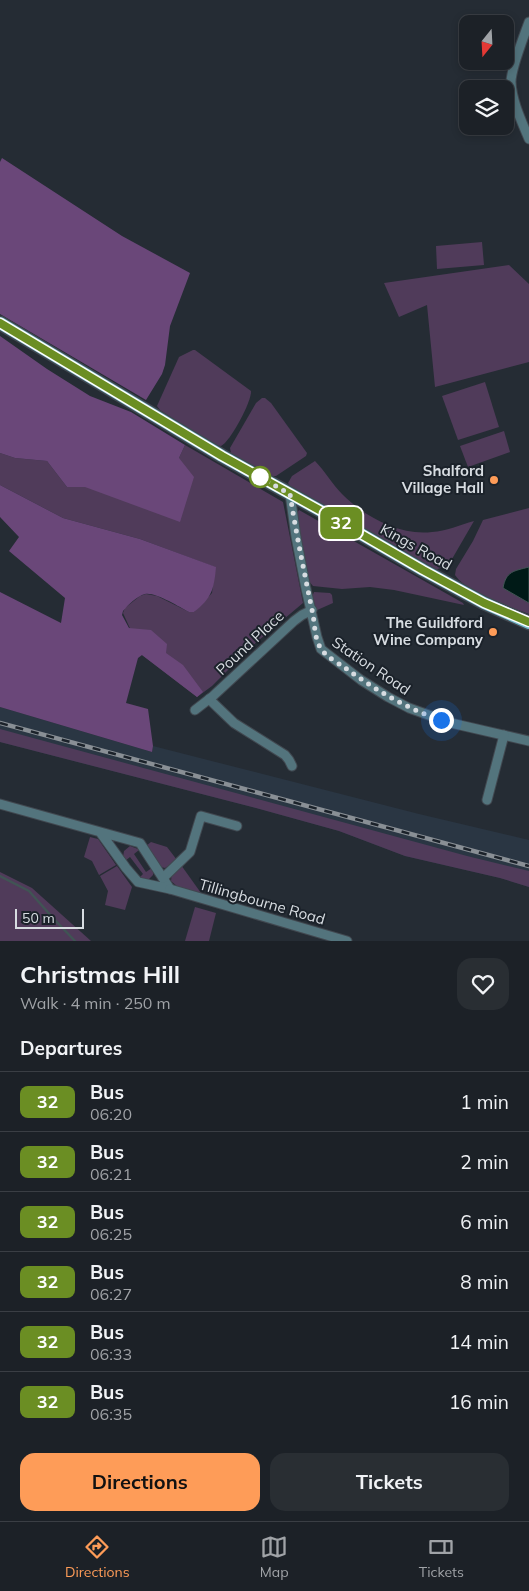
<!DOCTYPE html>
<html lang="en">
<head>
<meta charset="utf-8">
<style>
  :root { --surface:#1c2127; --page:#292e33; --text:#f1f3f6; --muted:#a0a3a7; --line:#3a3e44; --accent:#fe9c58 }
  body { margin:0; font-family:Mulish,sans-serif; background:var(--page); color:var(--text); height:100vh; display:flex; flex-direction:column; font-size:19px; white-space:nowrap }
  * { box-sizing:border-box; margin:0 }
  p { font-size:16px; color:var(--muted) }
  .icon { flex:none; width:28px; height:28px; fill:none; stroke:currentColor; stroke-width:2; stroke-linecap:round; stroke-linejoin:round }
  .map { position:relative; height:941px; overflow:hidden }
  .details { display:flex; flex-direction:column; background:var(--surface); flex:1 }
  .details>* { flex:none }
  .badge { padding:0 10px; border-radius:8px; font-size:18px; line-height:32px }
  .needle { width:32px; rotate:198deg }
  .tools { position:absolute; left:459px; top:15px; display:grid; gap:10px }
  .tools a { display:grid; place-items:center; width:55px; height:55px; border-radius:10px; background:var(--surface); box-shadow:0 2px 8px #0003,0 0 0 1px var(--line); font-size:25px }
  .scale { position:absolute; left:15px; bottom:12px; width:69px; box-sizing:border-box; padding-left:5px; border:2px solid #d7dce1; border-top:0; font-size:14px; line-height:18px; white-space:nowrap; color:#d7dce1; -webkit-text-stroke:4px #1b222a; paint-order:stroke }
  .you { position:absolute; width:25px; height:25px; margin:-12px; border:4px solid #fff; border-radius:50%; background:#1a73e8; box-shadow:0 0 0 8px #1a73e833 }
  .map>.badge { position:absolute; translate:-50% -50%; box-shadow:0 0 0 2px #fff }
  h2 { padding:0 20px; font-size:19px; line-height:45px }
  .round { display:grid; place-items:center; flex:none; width:52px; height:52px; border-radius:15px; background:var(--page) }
  .headline { display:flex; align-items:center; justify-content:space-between; height:85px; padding:0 20px }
  h1 { font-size:24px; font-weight:700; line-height:38px }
  .primary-button { display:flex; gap:10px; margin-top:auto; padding:10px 20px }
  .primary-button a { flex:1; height:58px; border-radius:15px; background:var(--accent); color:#111; font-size:20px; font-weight:700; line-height:58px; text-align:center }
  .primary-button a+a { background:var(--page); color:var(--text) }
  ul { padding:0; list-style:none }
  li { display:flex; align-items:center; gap:15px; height:60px; padding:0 20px; border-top:1px solid var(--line) }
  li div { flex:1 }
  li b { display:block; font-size:19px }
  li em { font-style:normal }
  li .badge { min-width:55px; font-weight:700; text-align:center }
  .dock { display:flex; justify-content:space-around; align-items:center; height:70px; border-top:1px solid var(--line); background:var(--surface); font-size:14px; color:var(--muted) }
  .dock a { display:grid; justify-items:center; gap:2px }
  .dock .current { color:var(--accent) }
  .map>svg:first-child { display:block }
  .built { fill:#2a3643 }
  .green { fill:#503b5a }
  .forest { fill:#6a4779 }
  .water { fill:#001a17; stroke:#405454 }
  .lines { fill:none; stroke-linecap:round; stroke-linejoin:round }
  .stream { stroke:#405454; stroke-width:2.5 }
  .street-casing { stroke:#414850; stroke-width:11 }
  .primary-casing { stroke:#414850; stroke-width:15 }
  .street { stroke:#53747d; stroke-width:9 }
  .primary { stroke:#77bccf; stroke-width:12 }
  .rail-casing { stroke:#898f95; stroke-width:4.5 }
  .rail { stroke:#1b222a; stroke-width:2.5; stroke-dasharray:8; stroke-linecap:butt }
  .line-casing { stroke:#fff; stroke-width:11 }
  .line { stroke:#6b8e23; stroke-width:8 }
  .walk { stroke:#d7dce1; stroke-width:5; stroke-dasharray:0 9 }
  .stop-dot { fill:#fff; stroke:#6b8e23; stroke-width:2.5 }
  .poi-dot { fill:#fe9c58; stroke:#1b222a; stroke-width:2 }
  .labels { text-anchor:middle; stroke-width:4; stroke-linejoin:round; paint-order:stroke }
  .poi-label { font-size:15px; font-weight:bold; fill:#d7dce1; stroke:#1b222a; text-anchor:end }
  .street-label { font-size:15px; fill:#d7dce1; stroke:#1b222a }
</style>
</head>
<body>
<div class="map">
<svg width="529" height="941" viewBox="0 0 529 941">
  <rect width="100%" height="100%" fill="#252c34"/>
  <path class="built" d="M0,707L152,752L153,746L419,814L529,840V887L500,878L405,856L339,831L256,808L0,742Z"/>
  <g class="green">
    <path d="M482,242L484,265L437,269L436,246Z"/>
    <path d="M509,265L529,284V362L435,387L427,305L399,317L384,283Z"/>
    <path d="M193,350H195L251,391C252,401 230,442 221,446L215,445L160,410L157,406L179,357Z"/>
    <path d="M485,382L499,427L458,440L442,396Z"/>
    <path d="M262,398H265L271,403L307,453L306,456L276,476H270L234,455L231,453L230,448L256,403Z"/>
    <path d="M504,431L510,452L468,467L460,446Z"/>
    <path d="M185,445L283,502L303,603L252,646L212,686L197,697L142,655L123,613L125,608L140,596L146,594L157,596L189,612H194L212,593L215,567L140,539L63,518L0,485V453L15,458L47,461L67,487H85L179,458Z"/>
    <path d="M315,461C325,471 332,484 342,494C365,517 400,536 432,532C446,531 460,525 474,521L452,559L446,566L435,570L290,486L288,483L292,476Z"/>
    <path d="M529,508V614C509,607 466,592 455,575L456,569L473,541L483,520Z"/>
    <path d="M299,510L463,603L464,605L394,590L370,587L342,589L313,586L307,579L296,515Z"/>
    <path d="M314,592L330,593L332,595L333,603L315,611L312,597Z"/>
    <path d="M0,729L467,856L529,871V887L500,878L405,856L339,831L256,808L0,742Z"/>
    <path d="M90,837L98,839L116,865L99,875L92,861L84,857Z"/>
    <path d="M151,842L167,847L177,860L165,868L161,867L146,846Z"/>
    <path d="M130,846L138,849L139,850L134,854L146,872L152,868L153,869V875L148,880L138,879L143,874L130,857L125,861L123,857L124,851Z"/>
    <path d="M181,865L201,893L178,887L171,881L172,872Z"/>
    <path d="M117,866L132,887L125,910L105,905L108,891L100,876Z"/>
    <path d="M0,872L32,888L91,941H0Z"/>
    <path d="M195,907L216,913L209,941H185Z"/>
  </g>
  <g class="forest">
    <path d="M2,158L122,236L190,273L170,326L165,365L162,374L146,400L0,314V162Z"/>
    <path d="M0,336L47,369L90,396L131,412L185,445L179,458L194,477L180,522L85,487H67L47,461L15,458L0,453Z"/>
    <path d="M0,485L63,518L140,539L216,567C214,589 212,598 194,612H189C179,607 156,592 145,594C137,596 128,605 123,611L122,615L129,628L151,630L167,644L166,653L183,665L203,692L197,697L142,655L138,658L126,703L148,709L153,746L152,752L0,707V592L61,623L65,598L9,551L19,537L0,517Z"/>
  </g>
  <path class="water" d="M529,567V603L503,588C506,571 514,571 529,567Z"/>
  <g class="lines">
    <path class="stream" d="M0,876L29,891L53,918L75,941"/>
    <defs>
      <g id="street">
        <path d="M529,22C524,36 511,68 511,82C512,102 522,122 529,139"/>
        <path d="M290,494L296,537L306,589L317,637L321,649L361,680L388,697L409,708L451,723L529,741"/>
        <path d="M209,699L234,723L285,755L289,760L292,766"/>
        <path d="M195,710L213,696L294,621L302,615L312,610"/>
        <path d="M487,800L504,735"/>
        <path d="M0,804L140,843L170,889L138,882L126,868L100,832"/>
        <path d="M163,878L190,852L201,816L237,826"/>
        <path d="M170,889L347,941"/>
      </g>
      <path id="primary" d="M0,323L222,456L323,512L423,570L484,603L529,623"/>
    </defs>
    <use href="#street" class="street-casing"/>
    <use href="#primary" class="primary-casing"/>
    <use href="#street" class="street"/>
    <use href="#primary" class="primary"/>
    <defs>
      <path id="rail" d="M0,723L529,866"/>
    </defs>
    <use href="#rail" class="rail-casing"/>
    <use href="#rail" class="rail"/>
  </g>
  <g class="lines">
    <defs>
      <path id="line" d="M0,323L222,456L323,512L423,570L484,603L529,622"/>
    </defs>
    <use href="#line" class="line-casing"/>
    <use href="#line" class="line"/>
    <path class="walk" d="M260,477L256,475L290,494C296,533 304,571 312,610C315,622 314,637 320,647C325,656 336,662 344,667C374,689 405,708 441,720"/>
  </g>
  <circle class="stop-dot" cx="260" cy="477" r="10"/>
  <g class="poi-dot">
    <circle cx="494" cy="480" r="5"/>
    <circle cx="493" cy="632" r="5"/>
  </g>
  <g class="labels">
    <g class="poi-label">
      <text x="484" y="476">Shalford<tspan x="484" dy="17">Village Hall</tspan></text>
      <text x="483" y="628">The Guildford<tspan x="483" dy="17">Wine Company</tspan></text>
    </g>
    <g class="street-label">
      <text transform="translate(416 547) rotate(29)" y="5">Kings Road</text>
      <text transform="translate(250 643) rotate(-43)" y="5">Pound Place</text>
      <text transform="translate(371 666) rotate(34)" y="5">Station Road</text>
      <text transform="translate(262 902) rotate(16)" y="5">Tillingbourne Road</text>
    </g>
  </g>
</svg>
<div class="tools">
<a><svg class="needle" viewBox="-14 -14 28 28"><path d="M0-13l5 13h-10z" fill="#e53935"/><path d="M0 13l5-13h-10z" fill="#a0a3a7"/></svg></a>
<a><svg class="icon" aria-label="layers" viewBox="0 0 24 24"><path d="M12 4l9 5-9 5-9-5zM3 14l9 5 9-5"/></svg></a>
</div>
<div class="scale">50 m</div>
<div class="you" style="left:441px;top:720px"></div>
<b class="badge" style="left:341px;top:523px;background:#6b8e23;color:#fff">32</b>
</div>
<section class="details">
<div class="headline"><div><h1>Christmas Hill</h1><p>Walk · 4 min · 250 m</p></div><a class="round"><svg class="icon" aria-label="heart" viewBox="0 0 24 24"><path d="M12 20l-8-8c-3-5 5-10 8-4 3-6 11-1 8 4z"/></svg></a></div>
<h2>Departures</h2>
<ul>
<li><span class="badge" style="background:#6b8e23;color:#fff">32</span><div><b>Bus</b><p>06:20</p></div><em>1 min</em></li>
<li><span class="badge" style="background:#6b8e23;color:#fff">32</span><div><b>Bus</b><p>06:21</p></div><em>2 min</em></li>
<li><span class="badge" style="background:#6b8e23;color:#fff">32</span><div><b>Bus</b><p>06:25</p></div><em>6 min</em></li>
<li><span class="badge" style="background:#6b8e23;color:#fff">32</span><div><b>Bus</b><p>06:27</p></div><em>8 min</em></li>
<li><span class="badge" style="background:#6b8e23;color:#fff">32</span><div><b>Bus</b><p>06:33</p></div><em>14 min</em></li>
<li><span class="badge" style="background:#6b8e23;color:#fff">32</span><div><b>Bus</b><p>06:35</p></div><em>16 min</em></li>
</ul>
<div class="primary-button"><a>Directions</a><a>Tickets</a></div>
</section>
<nav class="dock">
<a class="current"><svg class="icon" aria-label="directions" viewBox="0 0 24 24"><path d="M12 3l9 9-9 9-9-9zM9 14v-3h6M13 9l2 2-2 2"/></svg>Directions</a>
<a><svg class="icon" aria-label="map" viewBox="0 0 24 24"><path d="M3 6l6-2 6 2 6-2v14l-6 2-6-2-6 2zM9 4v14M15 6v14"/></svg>Map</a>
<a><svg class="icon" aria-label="tickets" viewBox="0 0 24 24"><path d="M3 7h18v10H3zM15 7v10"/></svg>Tickets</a>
</nav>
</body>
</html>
